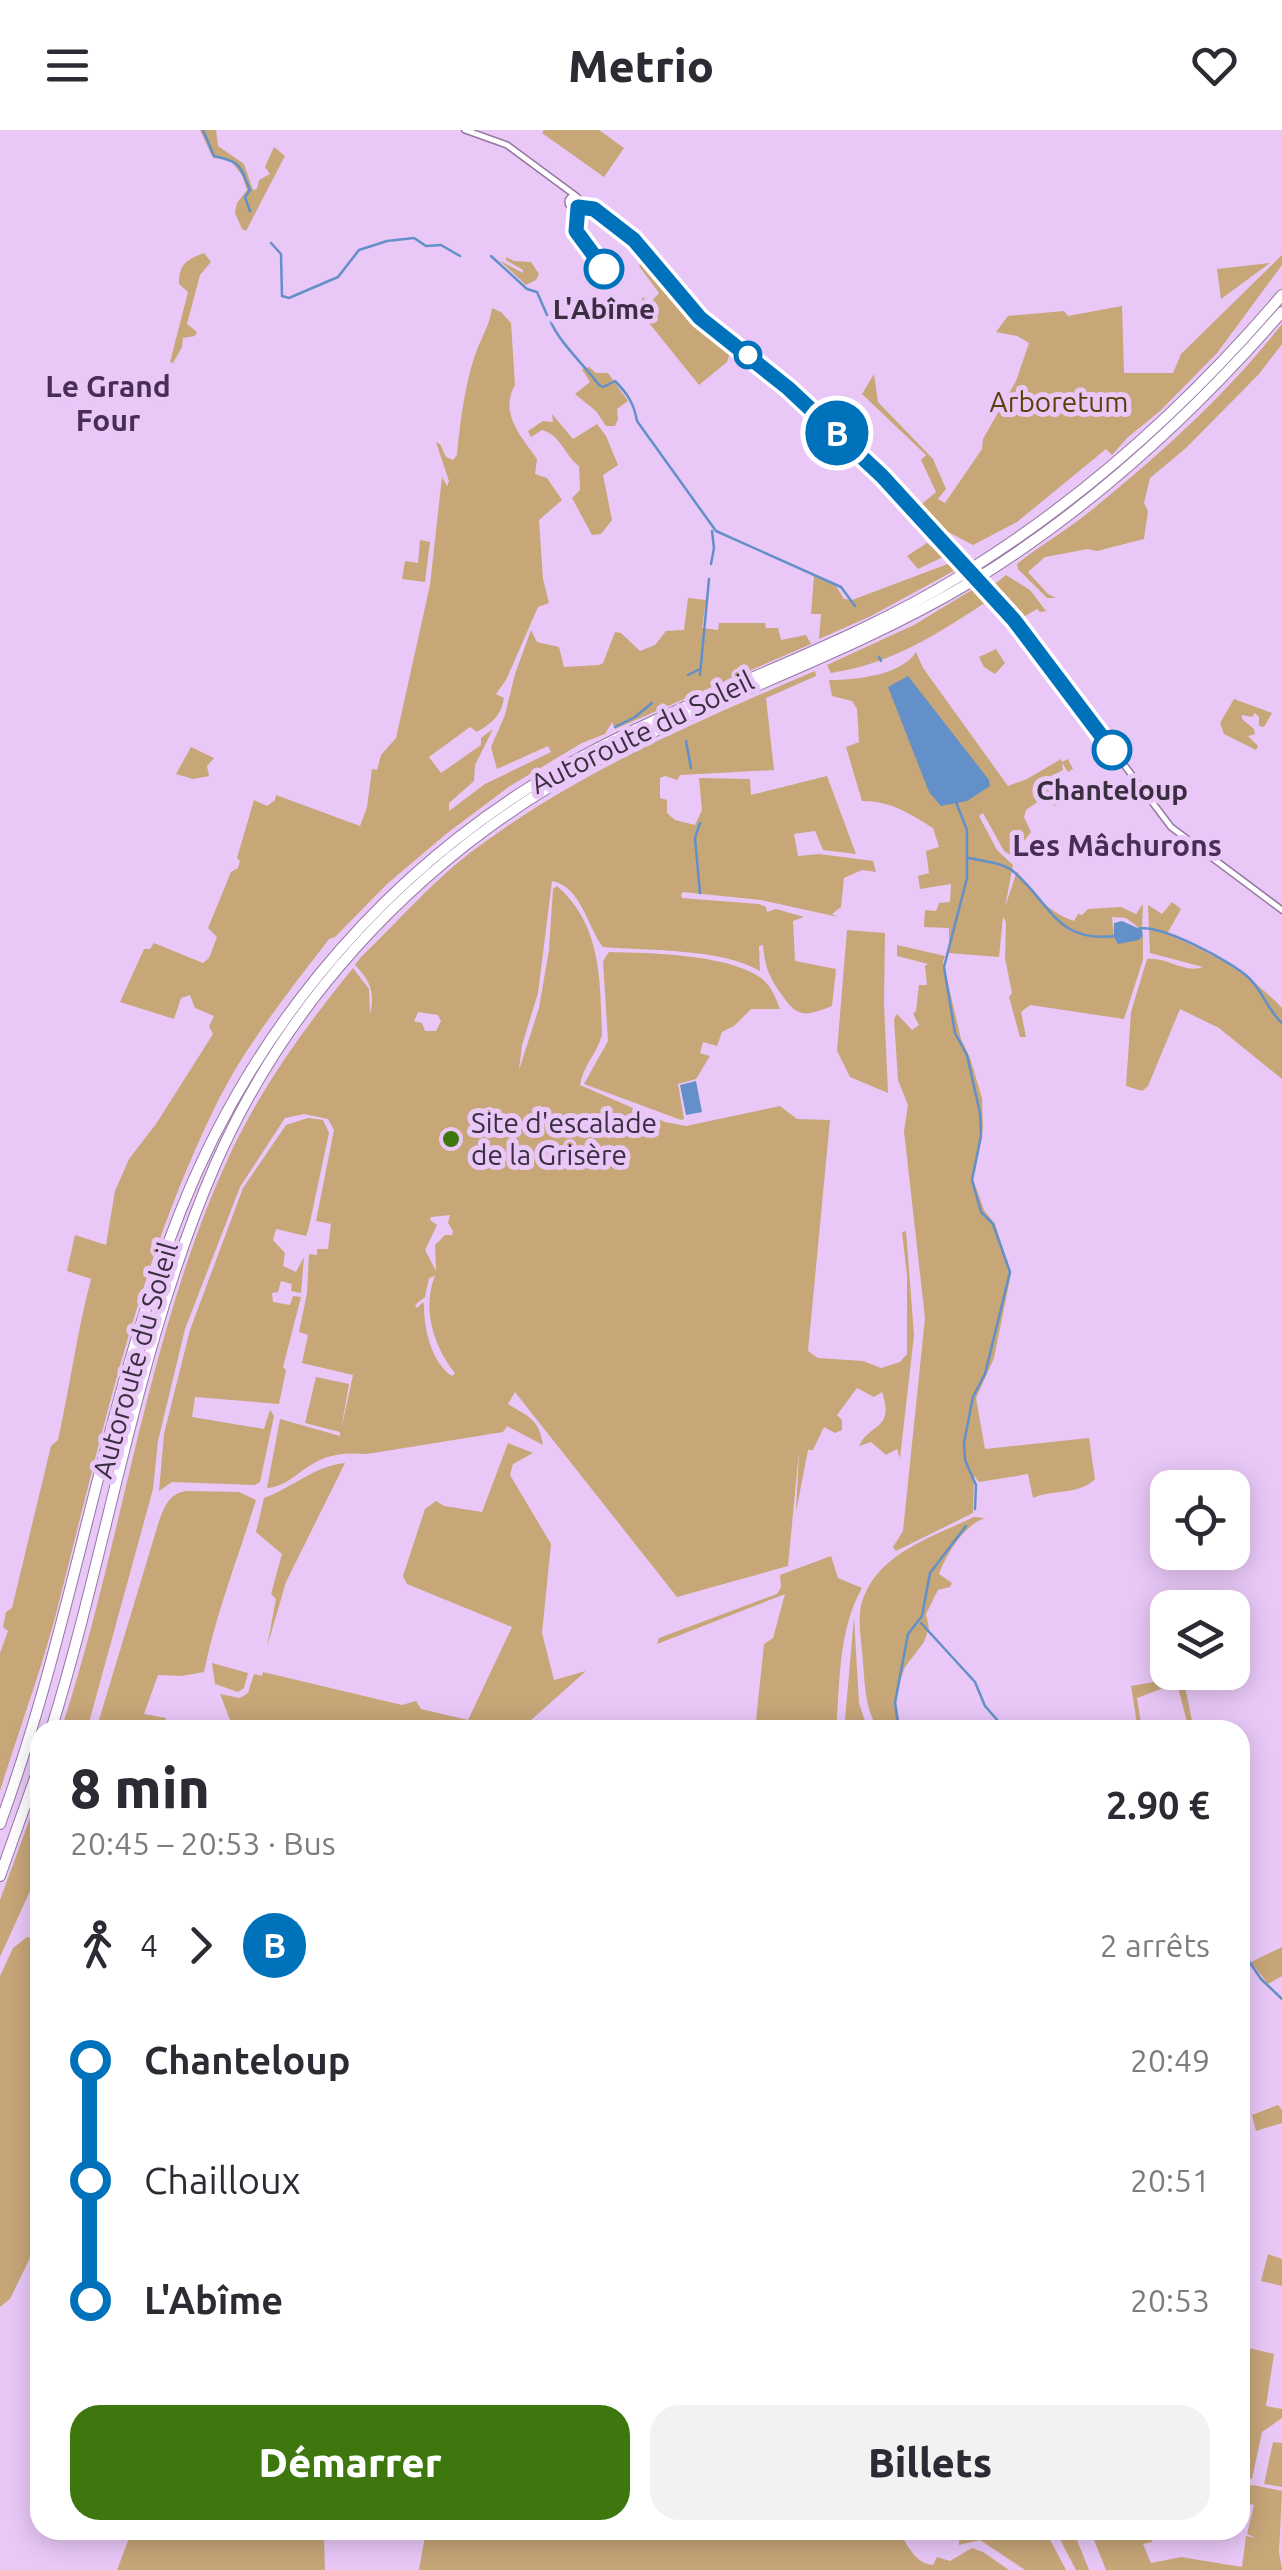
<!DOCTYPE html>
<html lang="fr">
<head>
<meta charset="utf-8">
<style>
  :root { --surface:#fff; --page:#f2f2f3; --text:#2b2b33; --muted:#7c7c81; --accent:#3d770d }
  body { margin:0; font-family:Ubuntu,sans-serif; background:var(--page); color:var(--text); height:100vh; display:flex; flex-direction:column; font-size:38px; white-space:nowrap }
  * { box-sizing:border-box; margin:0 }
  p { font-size:32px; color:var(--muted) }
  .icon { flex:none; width:55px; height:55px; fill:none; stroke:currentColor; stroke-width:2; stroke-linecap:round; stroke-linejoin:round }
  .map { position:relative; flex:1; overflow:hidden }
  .panel { position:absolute; left:30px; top:1590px; width:1220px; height:820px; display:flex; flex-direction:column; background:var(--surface); border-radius:30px; box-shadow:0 5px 25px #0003 }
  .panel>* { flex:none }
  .badge { padding:0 20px; border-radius:32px; font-size:35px; line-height:65px }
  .fabs { position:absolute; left:1150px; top:1340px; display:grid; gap:20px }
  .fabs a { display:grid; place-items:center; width:100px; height:100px; border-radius:20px; background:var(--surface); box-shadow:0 5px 25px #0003; font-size:50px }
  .map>.badge { position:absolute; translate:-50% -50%; box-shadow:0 0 0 5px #fff }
  .legs { display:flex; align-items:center; gap:15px; height:110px; padding:0 40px; font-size:32px }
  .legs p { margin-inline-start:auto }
  .head { display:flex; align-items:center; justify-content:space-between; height:170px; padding:0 40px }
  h1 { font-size:55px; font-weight:800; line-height:75px }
  .button { display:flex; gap:20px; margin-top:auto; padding:20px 40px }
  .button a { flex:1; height:115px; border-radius:30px; background:var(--accent); color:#fff; font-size:40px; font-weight:800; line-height:115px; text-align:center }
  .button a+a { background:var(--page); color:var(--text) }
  ul { padding:0 40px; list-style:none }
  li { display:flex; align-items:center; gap:35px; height:120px; font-size:38px }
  li i { display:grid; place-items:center; width:15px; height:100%; margin:0 12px; background:currentColor }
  li i::after { content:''; width:25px; height:25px; margin:-12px; border:8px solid; border-radius:50%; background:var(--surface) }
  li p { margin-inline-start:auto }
  li:first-child i { background:linear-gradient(#0000 50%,currentColor 0) }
  li:last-child i { background:linear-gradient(currentColor 50%,#0000 0) }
  header { display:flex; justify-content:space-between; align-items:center; height:130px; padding:0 40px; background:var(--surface); font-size:45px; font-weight:800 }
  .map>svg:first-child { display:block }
  .green { fill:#c7a678; fill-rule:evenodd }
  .water { fill:#6390c9 }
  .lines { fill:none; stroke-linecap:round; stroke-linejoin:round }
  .stream { stroke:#6390c9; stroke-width:2.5 }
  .tertiary-casing { stroke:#9577a3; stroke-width:8 }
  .motorway-casing { stroke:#9577a3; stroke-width:12 }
  .tertiary { stroke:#fff; stroke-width:5 }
  .motorway { stroke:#fff; stroke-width:10 }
  .motorway-bridge-casing { stroke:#9577a3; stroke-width:12; stroke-linecap:butt }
  .motorway-bridge { stroke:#fff; stroke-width:10 }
  .line-1-casing { stroke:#fff; stroke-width:22 }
  .line-1 { stroke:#0072bc; stroke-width:15 }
  .stop-1-dot { fill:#fff; stroke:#0072bc; stroke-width:5 }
  .poi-dot { fill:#3d770d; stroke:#e9c8f8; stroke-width:4 }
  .labels { text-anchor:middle; stroke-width:10; stroke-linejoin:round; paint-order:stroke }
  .stop-label { font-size:28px; font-weight:bold; fill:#3b2e41; stroke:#e9c8f8 }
  .park-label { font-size:28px; fill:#5e3f0a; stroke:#e9c8f8 }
  .street-label { font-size:28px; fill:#3b2e41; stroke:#e9c8f8 }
  .poi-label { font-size:28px; fill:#3b2e41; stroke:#e9c8f8; text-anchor:start }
  .neighbourhood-label { font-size:30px; font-weight:bold; fill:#482d54; stroke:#e9c8f8 }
</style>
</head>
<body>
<header><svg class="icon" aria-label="menu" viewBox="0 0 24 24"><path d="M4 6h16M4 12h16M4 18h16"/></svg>Metrio<svg class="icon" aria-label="heart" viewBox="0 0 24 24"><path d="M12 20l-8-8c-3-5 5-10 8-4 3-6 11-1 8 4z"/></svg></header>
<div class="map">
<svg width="1282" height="2440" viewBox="0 0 1282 2440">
  <rect width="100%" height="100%" fill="#e9c8f8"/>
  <g class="green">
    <path d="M200,0H216L218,16L244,34L253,60L257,59L259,50L270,44L265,37L274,17L285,26L246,101L242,99L235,83L237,73L247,60L242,45L229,29L213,28Z"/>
    <path d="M544,0H599L624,18L604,47L542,3Z"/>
    <path d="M204,123L211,132L200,145L187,194L197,202L195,206L183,208L182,217L173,233L170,232L188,162L179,154C179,134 186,130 204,123Z"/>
    <path d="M640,125L697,195L730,223L727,232L699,255L641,183L639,175L643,167L650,173L659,163L639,136L642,132Z"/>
    <path d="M1282,125V135L1217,223L1160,281L1127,308L1112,325L1106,319L1017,392L973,415L933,394L915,380L936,362L921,330L926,325L862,264L874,244L878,272L933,329L946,359L938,369L945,373L982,319L983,309L1016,251L1029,213L1017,206L996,202L1008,186L1064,181L1068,186L1122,176L1124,243H1173L1181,224Z"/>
    <path d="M506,127L514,131L531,132L539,144L536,150L526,155L499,130L523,143V140L506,130Z"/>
    <path d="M1270,133L1221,169L1217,139Z"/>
    <path d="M492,178L501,182L511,193L515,255C499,283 521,306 537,329L535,344L547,348L562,370L539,390L543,449L549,473L538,477L506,550L496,564L504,568C501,586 492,593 477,602L470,597L429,627L441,643L481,615V608L493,599L475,635L474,651L449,673V681L485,654L551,622L548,616L497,639L491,617L505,585L515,544L531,500L537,512L559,517L564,537L599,535L603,533L615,502L621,503L640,521L655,515L666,501L684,500L688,468L706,470L702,498L718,500L719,493H765L766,498H778L781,510L806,505L811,514L615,599L612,592L605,604L582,613L510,656L446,704L387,754L335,807L329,809C288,863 243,918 214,979C139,1133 103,1300 61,1464C45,1531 20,1596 0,1661V1523L8,1501L3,1497L6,1482L12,1478L51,1316L58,1310C70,1256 77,1202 91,1149L67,1141L75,1105L106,1115L115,1061L129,1029L156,994L213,904L209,896L214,886L195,878L190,865L181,868L174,889L120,872L144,819H150L154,813L203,833L209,828L217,807L208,798L231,742L238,738L240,731L237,728L254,670L267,676L275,670L276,665L360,696L367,677L372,639L377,640L381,625L396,608L430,455L442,347L447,356L449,351L436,312L440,314L446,327L453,330L457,325C460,291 467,238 482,208C487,197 490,191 492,178Z"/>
    <path d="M1282,194V214L1259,244L1186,318L1150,348L1144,373L1148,381L1144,409L1097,421L1088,419L1045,427L1028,442L1048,464L1056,468H1047L1018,439L1017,434C1043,413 1074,396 1099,374C1166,319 1228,263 1282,194Z"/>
    <path d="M589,237L596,243H608L628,271L617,279L618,289L615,296H606L596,281L575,264L590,252L582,239Z"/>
    <path d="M552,284L573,309L597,294L606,306L618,335L603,345L612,390L601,404L592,405L572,368L580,360L579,336C564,325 562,306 542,300L531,307L528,301L543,291L553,292Z"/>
    <path d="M420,410L430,412L425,452L402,449L405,431L418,433Z"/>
    <path d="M927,413L943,427L918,439L907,426Z"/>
    <path d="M953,432L959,438L871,486L819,509L821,484H811L814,446L836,456L844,469L852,470Z"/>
    <path d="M1006,445L1030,460L1046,481L1040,482L1037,479L1020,489L990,458Z"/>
    <path d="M975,458L986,472C936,505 891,534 831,543L827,535L914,495Z"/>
    <path d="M996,519L1005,533L995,544L984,537L979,527Z"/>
    <path d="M916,522L923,538L1008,656L1027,649L1061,629L1062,632L1068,629L1073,639L1068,642L1062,633L1063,640L1048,648L1046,658L1061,673L1055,676L1043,668L1026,680L1024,687L1031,702L1012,726L1004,721L983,683L979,686L997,720L1013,735L1005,777L1017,741C1029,762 1050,783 1074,791L1078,784L1082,785L1088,779L1121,777L1136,784L1143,774L1142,800L1126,788L1112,787L1114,807L1139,810L1143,806V830L1124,889L1030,875L1021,882L1026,907H1020L1009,867L1012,863L1005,828L1006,792L1003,787L999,827L949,823V798L924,797L925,780L936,781L939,773L950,772L951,754L920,759L918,746L929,743L926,721L939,717L933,698C910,684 892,671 862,671L846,617L859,612L857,579L852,571L832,566L829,550C856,550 902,545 916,522Z"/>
    <path d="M815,541L816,546L766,568L774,640L680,645L677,650L665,646L660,648V668L667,670V683L675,690L695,695L702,680L699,648L750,649L751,665L827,646L856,724L823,720L815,701L794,704L798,726L819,724L873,731L876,742L862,740L844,748L841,777L832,784L838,787L761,770L683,762L681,765L682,768L759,774L766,777L767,782L776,779L804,787L793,791L795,831L836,839L832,876C801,888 797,887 779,861C768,844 765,836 763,815L759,816L760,841C720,818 650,821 603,817C587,797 582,757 552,751L538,863L522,915L519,940L539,878L549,820L553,759L557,756C602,795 600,851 602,905C597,923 583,936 580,955L665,992L686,996L780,976L797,989L830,990L808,1221L818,1228L863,1231L881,1238L900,1232L907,1224V1145L902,1102L906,1101L914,1205L900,1328L897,1319L886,1325L871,1312L859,1316C870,1293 895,1300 882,1262L874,1267L857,1258L837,1285L842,1290V1300L835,1303L824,1297L813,1320H808L796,1382L799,1321L788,1436L677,1467L515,1262L508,1274C529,1287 539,1289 543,1315L507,1296L503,1302L367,1324C351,1323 334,1323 318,1331C299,1340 289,1356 267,1358L280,1289L340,1306V1302L305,1293L316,1247L349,1254L341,1300L353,1245L302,1233L308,1205L299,1202L307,1163L309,1124L317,1125V1119H328L331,1094L316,1091L334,1000L328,989L304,984L285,988L240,1057L185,1199L158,1311L153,1359L87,1600H61C124,1409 146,1203 232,1020C265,952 306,896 353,838L369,859L370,884C375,862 371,852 355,835L361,827C400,790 434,749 478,717C580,641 698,591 815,541ZM418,882L438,885L441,891L436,901H425L422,893L414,891ZM450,1085L448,1093L453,1101L452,1105H445L435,1115L436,1141L425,1120L437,1095L430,1090L431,1087ZM435,1146C422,1177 433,1216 455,1243L452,1246C431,1232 424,1199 424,1175L423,1172L417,1178L415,1175L425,1167L429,1148Z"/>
    <path d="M1234,569L1272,583L1264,597L1259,596V587L1255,583L1252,587L1242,585V589L1254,599L1255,604L1248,606L1258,616L1256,620L1224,604L1220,593Z"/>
    <path d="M191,617L214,628L207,636L209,646L193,649L176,644Z"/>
    <path d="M1172,772L1181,779L1167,804C1212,823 1248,842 1282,878V949L1219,898L1180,879L1148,956L1142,961L1126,956L1131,882L1147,829C1168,827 1184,844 1203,837L1150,823L1148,775L1162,784Z"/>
    <path d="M847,800L885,803L884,873L888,963L850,947L837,921Z"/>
    <path d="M897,815L945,826L943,832L961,909L970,928L982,968L983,998L973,1049L984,1080L995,1094L1011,1144L994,1228L976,1268L985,1319L1089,1308L1095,1349C1080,1365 1053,1359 1033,1368L1028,1344L979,1352L974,1346L973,1383L896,1421L893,1417L903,1401L925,1188L904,1001L908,975L898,950L894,889L897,884L912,900L919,895L913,884L916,881L919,855H927L925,836L928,834L897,826Z"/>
    <path d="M609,822C650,823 723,824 758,846C770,853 775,866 780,879H751L734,896L722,902L717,916L703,912L700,923L710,926L696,949L678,954L684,989L681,990L584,954L608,911L603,831Z"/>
    <path d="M308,988L323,990L329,1003L308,1101L306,1106L276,1099L273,1110L285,1123L283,1136L296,1142L304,1127L301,1163L291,1161L292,1154L281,1151L278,1162L272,1163L273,1172L290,1175L293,1166L301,1167L283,1237L286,1240L279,1274L195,1267L192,1287L264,1299L270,1280L274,1286L260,1352L255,1355L172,1352L159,1361L164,1304L190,1200L243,1058L286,995Z"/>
    <path d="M508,1313L533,1323L513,1334L510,1345L551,1414L542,1503L554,1550L586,1541L520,1600H297L282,1594L281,1599L234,1600L220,1564L240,1568L248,1563L254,1544L262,1546L263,1542L402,1575L416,1571L421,1579L468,1590L512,1497L407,1454L403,1446L425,1379L436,1371L444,1376L482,1382Z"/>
    <path d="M345,1333L286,1452L267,1517L276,1469L271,1464L282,1424L256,1402L264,1368C294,1357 314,1336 345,1333Z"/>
    <path d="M187,1361L239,1362L256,1370C238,1428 216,1483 204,1542L181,1546L158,1545L144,1584L166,1588L164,1600H96L159,1391C165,1376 169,1363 187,1361Z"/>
    <path d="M974,1387L985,1388C964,1395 947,1423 939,1444L952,1453L950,1457L938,1460L926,1484L929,1498L924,1512L905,1537L898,1556L896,1572L901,1600H879C865,1580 865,1555 863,1532C862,1513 856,1487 863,1469C879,1423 934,1406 974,1387Z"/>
    <path d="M831,1426L838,1448L862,1458C838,1500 840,1552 836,1600H755L764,1514L773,1508L785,1464L657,1514L659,1508L777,1464L781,1457L780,1445Z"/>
    <path d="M854,1488L859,1573L868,1600H844Z"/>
    <path d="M212,1533L248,1543L244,1558L238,1562L215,1554Z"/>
    <path d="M1183,1547L1194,1600H1189L1177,1553L1137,1568L1142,1600H1138L1131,1556Z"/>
    <path d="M40,1661V1739L0,1827V1770Z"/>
    <path d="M27,1807L40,1810V2089L29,2130L10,2169L0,2177V1846L13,1818Z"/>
    <path d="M1282,1817V1846L1268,1854L1251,1832Z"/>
    <path d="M1278,1975L1282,1980V1993L1256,2001L1252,1985Z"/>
    <path d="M1268,2124L1282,2129V2156L1261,2151Z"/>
    <path d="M1240,2216L1274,2224L1266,2276L1282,2279V2288L1262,2302L1252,2349L1240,2347Z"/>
    <path d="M1273,2312L1282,2313V2357L1264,2354Z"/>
    <path d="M1253,2355L1282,2361L1279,2422L1282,2440H1106L1090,2400H1150L1152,2412L1143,2414L1151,2433L1181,2427L1242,2437L1246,2406L1255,2408L1247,2404L1254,2375L1245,2373L1240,2377V2357Z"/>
    <path d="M132,2400H328L324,2409L325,2440H117Z"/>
    <path d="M426,2400H546L557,2406L560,2400H898C908,2415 914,2433 933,2435L937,2427L950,2431L972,2418L983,2422L1009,2440H419Z"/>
    <path d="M959,2400H1045L1066,2440H1025L980,2410L959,2415Z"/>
    <path d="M1055,2400H1073L1089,2440H1076Z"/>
  </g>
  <g class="water">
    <path d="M908,546L989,650L990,656L967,671L941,676L929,662L888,557Z"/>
    <path d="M1122,791L1142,800L1143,806L1139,810L1118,814L1114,807V793Z"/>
    <path d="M696,951L702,982L686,985L680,955Z"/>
  </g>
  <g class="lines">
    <g class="stream">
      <path d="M203,0L214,26C241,32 239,34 250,60L245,67L250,81"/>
      <path d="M271,113L281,124L282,166L289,168L338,147L359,120L387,111L414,108L426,116L441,115L460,126"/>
      <path d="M491,126L527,159L537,162L547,185"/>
      <path d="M551,192C559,212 585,236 599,255L603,257L615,251C628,264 634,274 637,291L716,401L841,457L855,476"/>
      <path d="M711,434L714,418L712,401"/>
      <path d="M879,527L881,531"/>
      <path d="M688,545L700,539"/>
      <path d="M700,545L709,449"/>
      <path d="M615,597L635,587L652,573"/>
      <path d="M686,611L691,638"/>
      <path d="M956,672L967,700V748L944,837L955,903L967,925L980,983L981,1006L972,1050L981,1082L993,1094L1010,1142L985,1244L973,1267L964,1313L965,1330L976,1355L975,1379"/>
      <path d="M700,693L695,708L700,763"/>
      <path d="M969,728C982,731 1005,733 1014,742C1052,775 1056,813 1116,806"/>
      <path d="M1137,799C1160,793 1233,832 1250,849C1263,862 1269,882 1282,893"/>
      <path d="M921,1493L975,1552L985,1576L1006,1600"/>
      <path d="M899,1600L895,1573L908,1504L922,1486L930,1443L966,1396"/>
      <path d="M1240,1818L1261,1849L1282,1869"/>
    </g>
    <defs>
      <g id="tertiary">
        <path d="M465,0L507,15L576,66"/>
        <circle cx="574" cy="72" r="6"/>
        <path d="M580,71L635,110L700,188L789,258L882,346L1014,489L1171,697L1282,780"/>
        <path d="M926,398L942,416"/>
      </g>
      <g id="motorway">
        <path d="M972,438C1091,363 1191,272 1282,165"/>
        <path d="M981,446C1096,374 1193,284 1282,182"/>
        <path d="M51,1600C109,1413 137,1214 216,1033C285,876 405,745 551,656C684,576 835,533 969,453"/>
        <path d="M0,1694C74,1493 102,1278 181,1080C249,909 368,762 522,662C659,573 821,532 960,446"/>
        <path d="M0,1746L40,1634"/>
      </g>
    </defs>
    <use href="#tertiary" class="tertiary-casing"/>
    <use href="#motorway" class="motorway-casing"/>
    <use href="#tertiary" class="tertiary"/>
    <use href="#motorway" class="motorway"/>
    <defs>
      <g id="motorway-bridge">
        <path d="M960,446L972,438"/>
        <path d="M969,453L981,446"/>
      </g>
    </defs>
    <use href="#motorway-bridge" class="motorway-bridge-casing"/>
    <use href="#motorway-bridge" class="motorway-bridge"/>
  </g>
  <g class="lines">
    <defs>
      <path id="line-1" d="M604,139L576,101L578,77L594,79L634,110L700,188L788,258L882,346L1014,490L1112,620"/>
    </defs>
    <use href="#line-1" class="line-1-casing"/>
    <use href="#line-1" class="line-1"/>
  </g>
  <g class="stop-1-dot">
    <circle cx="604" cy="139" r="18"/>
    <circle cx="748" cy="225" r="12"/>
    <circle cx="1112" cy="620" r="18"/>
  </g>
  <circle class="poi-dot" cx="451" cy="1009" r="10"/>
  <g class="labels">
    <g class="stop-label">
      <text x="604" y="189">L'Abîme</text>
      <text x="1112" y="670">Chanteloup</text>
    </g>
    <g class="park-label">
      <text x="1059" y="282">Arboretum</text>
    </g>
    <g class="street-label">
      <text transform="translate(642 602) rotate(-26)" y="10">Autoroute du Soleil</text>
      <text transform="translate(135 1230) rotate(-74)" y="10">Autoroute du Soleil</text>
    </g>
    <g class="poi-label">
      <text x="471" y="1003">Site d'escalade<tspan x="471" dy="32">de la Grisère</tspan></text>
    </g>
    <g class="neighbourhood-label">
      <text x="108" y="267">Le Grand<tspan x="108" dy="34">Four</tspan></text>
      <text x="1117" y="726">Les Mâchurons</text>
    </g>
  </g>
</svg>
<div class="fabs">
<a><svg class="icon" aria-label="locate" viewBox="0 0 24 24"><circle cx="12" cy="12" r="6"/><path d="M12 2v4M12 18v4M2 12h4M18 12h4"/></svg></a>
<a><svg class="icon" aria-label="layers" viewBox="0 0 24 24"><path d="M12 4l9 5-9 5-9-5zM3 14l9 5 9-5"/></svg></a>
</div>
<b class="badge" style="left:837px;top:303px;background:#0072bc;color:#fff">B</b>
<section class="panel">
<div class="head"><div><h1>8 min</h1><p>20:45 – 20:53 · Bus</p></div><b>2.90 €</b></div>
<div class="legs"><svg class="icon" aria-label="walk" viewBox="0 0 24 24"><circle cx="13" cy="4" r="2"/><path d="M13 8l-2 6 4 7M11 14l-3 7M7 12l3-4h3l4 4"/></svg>4<svg class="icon" aria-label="forward" viewBox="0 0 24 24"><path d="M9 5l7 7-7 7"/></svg><b class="badge" style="background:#0072bc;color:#fff">B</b><p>2 arrêts</p></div>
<ul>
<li><i style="color:#0072bc"></i><b>Chanteloup</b><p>20:49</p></li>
<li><i style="color:#0072bc"></i><span>Chailloux</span><p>20:51</p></li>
<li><i style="color:#0072bc"></i><b>L'Abîme</b><p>20:53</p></li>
</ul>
<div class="button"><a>Démarrer</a><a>Billets</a></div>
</section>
</div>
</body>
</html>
